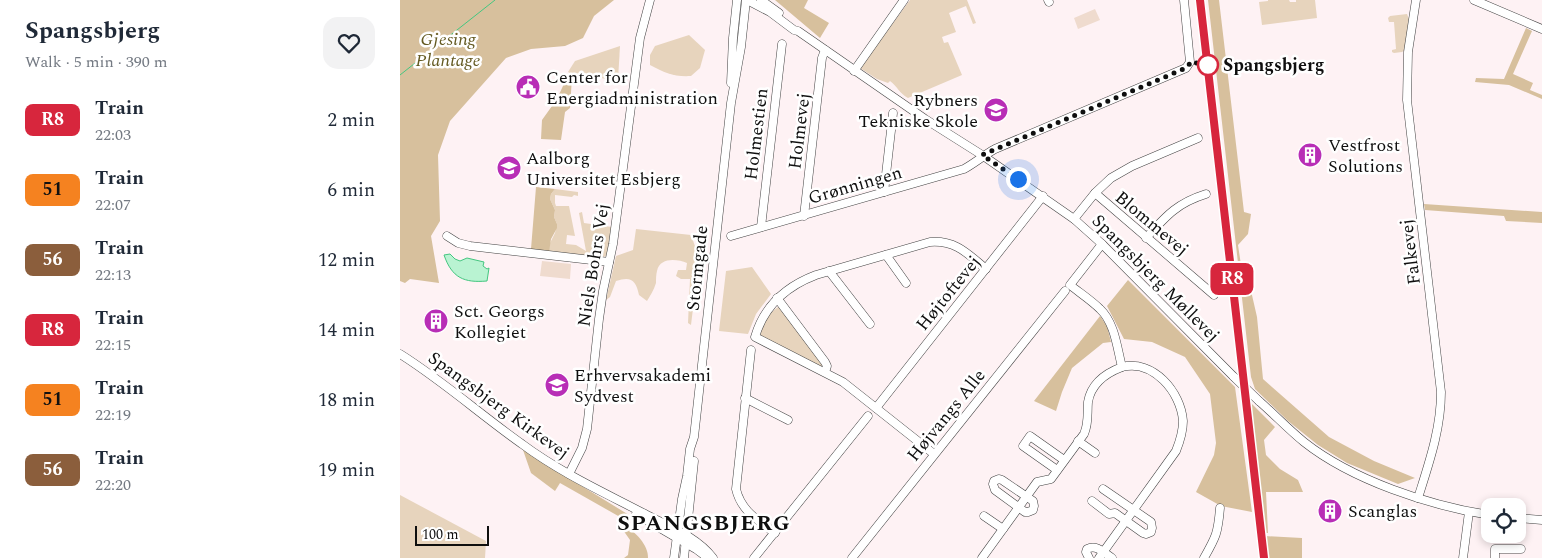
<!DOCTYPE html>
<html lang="en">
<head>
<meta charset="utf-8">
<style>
  :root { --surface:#fff; --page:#f2f2f3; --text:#1f2937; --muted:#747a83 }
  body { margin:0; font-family:Spectral,serif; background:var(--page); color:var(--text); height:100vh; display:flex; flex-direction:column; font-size:19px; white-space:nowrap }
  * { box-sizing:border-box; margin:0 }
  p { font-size:16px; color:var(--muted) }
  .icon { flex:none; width:28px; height:28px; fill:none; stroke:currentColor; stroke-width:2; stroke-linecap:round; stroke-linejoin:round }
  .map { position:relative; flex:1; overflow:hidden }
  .side { display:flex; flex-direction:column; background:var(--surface); width:400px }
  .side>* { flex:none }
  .badge { padding:0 10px; border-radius:8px; font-size:18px; line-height:32px }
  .buttons { position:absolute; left:1081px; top:498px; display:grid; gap:10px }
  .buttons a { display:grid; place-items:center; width:45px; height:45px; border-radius:10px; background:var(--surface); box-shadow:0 2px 8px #0003; font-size:25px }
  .scale { position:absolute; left:15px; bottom:12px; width:74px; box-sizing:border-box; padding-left:5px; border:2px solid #0f0f0f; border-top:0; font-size:14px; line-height:18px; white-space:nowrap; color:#0f0f0f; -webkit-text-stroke:4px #fff; paint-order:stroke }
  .you { position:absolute; width:25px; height:25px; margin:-12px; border:4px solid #fff; border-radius:50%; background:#1a73e8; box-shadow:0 0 0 8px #1a73e833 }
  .map>.badge { position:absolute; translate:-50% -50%; box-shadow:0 0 0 2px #fff }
  .round { display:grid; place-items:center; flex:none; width:52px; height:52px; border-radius:15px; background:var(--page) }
  .head { display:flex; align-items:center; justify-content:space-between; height:85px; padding:0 25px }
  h1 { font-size:24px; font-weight:700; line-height:38px }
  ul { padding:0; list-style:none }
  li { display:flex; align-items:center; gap:15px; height:70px; padding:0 25px }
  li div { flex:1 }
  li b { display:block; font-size:19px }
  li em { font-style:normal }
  li .badge { min-width:55px; font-weight:700; text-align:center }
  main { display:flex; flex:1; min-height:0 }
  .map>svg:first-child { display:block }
  .green { fill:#e7d4bd }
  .forest { fill:#d7c09d }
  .pitch { fill:#efdbce }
  .water { fill:#b9f3d2; stroke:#44c680 }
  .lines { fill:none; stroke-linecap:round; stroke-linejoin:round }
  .stream { stroke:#44c680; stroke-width:1 }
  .minor-casing { stroke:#424242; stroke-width:9 }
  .minor { stroke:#fff; stroke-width:8 }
  .rail-casing { stroke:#b82eb6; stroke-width:3 }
  .rail { stroke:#fff; stroke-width:1; stroke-dasharray:4; stroke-linecap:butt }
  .minor-bridge-casing { stroke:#424242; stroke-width:9; stroke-linecap:butt }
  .minor-bridge { stroke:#fff; stroke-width:8 }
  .line-casing { stroke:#fff; stroke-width:11 }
  .line { stroke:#d7263d; stroke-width:8 }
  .walk { stroke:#0f0f0f; stroke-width:5; stroke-dasharray:0 9 }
  .stop-dot { fill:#fff; stroke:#d7263d; stroke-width:2.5 }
  .labels { text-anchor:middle; stroke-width:5; stroke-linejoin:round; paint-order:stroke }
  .park-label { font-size:18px; font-style:italic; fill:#645a22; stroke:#fff }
  .stop-label { font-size:18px; font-weight:bold; fill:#0f0f0f; stroke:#fff; text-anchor:start }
  .poi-label { font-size:18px; fill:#0f0f0f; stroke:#fff; text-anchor:start }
  .street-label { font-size:18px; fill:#0f0f0f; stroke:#fff }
  .district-label { font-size:22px; font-weight:bold; letter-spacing:1px; fill:#0f0f0f; stroke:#fff }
</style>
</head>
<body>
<main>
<section class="side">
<div class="head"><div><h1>Spangsbjerg</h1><p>Walk · 5 min · 390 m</p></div><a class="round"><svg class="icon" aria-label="heart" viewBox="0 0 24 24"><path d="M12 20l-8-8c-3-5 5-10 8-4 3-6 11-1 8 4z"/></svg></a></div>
<ul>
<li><span class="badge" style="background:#d7263d;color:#fff">R8</span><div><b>Train</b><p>22:03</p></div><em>2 min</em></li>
<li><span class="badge" style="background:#f58220;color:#111">51</span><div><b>Train</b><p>22:07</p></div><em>6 min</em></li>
<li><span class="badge" style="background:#8b5e3c;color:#fff">56</span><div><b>Train</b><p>22:13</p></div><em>12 min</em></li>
<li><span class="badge" style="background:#d7263d;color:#fff">R8</span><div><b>Train</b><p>22:15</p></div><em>14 min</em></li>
<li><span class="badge" style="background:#f58220;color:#111">51</span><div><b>Train</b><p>22:19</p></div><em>18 min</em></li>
<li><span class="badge" style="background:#8b5e3c;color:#fff">56</span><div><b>Train</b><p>22:20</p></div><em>19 min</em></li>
</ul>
</section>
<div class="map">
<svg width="1142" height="558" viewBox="0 0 1142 558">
  <rect width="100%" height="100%" fill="#fef2f4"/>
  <g class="green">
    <path d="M510,0H567L576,23L573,24L566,6L549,13L556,32L542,37L544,43L548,42L562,75L508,98C500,94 497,86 490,81L488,83L477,79L460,68Z"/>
    <path d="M868,0H889L890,2H896V0H915L917,18L862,25L859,2L868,1Z"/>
    <path d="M1007,14L1009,19L1005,50L1002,52L994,53L992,52V50L996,49L994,22H989L988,18L990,16Z"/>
    <path d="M289,35L305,50L300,68L291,76C274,77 265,73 250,65V55L255,46Z"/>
    <path d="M220,46L218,80L173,75L168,72L175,61Z"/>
    <path d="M155,189L178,192V196L174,195L172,197L155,195V203L156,206H169L175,236L167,235L166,244L176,245L186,251L179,213L182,212L184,223L212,227L207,256L202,257L149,252V245L155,233L157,224L154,217L155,210L150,199L151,194Z"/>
    <path d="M236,229L291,235L296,249L300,251L291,325L288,323L290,279H281L276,276L278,270H286L287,263C277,259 260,257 257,271C256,275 256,279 256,283C254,290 250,296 247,301L239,295C236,280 231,276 216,281L210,297L206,300L216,256L233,250Z"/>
    <path d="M352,267L371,294L356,314L348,334L319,331L326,271Z"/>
    <path d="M380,306L423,364V368L360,336C362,324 370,311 380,306Z"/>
    <path d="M0,495L86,541L85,558H0Z"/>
  </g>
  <g class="forest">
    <path d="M0,0H214L194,16L183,38L165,46L131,49L106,58L50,121L38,155L40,221L31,236L39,283L10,279L5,283L0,281Z"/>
    <path d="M375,0H408L404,8L429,23L420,38Z"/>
    <path d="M808,0H819L844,212L851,214L848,234L838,245L844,285L849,282L857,317L863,379L929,437L974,461L1015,478L998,484L947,463L918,445L888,421L855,389L851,377Z"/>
    <path d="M1126,28L1132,31L1113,74L1133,83L1130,90L1142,95V99L1109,85L1075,82L1076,78L1104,79Z"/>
    <path d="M168,75L172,77L170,108L165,112L161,140L141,139L142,120L157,99Z"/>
    <path d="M136,187L155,189L151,194L150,199L155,210L154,217L157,224V228L151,239L149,252L131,249Z"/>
    <path d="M1024,204L1142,212V223L1106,221L1104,216L1025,210Z"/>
    <path d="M728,280L835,387L852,512L821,506L796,492L814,455L816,443L810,394L785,357L752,342L724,339L707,306Z"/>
    <path d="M700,316L707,326L711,342L703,343L672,368L662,392L656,411L634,401Z"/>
    <path d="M849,401L875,427L864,440L866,455L880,469L898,480L903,492H866L868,533H865L861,492Z"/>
    <path d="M123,450L229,515L226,520H219L220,517L160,483L155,491L131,473Z"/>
    <path d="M223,526C235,530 249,546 248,558H224L228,555L230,540L223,530Z"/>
    <path d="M865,536L902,538V558H868Z"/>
  </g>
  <g class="pitch">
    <path d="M695,9L700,20L678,29L674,18Z"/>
    <path d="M142,261L171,264L170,279L140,276Z"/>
  </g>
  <path class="water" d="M50,254L55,259L60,261L67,258L84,262L83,266L87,269L89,268L87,281C64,283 52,278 44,255Z"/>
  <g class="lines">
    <path class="stream" d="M0,75L95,0"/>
    <defs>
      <g id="minor">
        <path d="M347,0L370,12L394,30L398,31L525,119L582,155L674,219L702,244L834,377"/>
        <path d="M361,0L379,13"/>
        <path d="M648,0L649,2"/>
        <path d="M1016,0L1008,52L1007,100L1041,392C1041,429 1029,463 1018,498"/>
        <path d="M1074,0L1142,29"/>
        <path d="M454,71L504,0"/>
        <path d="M331,83L333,38L337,0"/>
        <path d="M484,192L493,113"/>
        <path d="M695,193L814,295"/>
        <path d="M404,216L422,58L425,50"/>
        <path d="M674,219L695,193L711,178L732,166L798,138"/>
        <path d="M361,227L382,44"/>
        <path d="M47,236L58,243L70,246L209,262"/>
        <path d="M331,236L564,169C575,163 584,155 595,149L786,68L790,62L784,0"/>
        <path d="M746,238C766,216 777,203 806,194"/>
        <path d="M486,255L506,283"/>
        <path d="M429,271L470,324"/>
        <path d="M377,298L425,362L427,366L425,372"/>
        <path d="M351,350L336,489C341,511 358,520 375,533"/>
        <path d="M0,354C43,381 81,415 122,444C161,473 205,493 247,515C270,527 297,537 313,558"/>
        <path d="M345,398L388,420"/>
        <path d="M859,401C874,414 888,429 904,442C952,480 1030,506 1090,515"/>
        <path d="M476,408L643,196"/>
        <path d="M678,441L695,453"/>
        <path d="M534,454L443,382L355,337C364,306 387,286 416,275L530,242C556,240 568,254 586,269"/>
        <path d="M657,470L623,446L630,436L664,460"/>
        <path d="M169,474L182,448L187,429L199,319L203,291L213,244L240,38L250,0"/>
        <path d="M599,479L602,480L633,501L634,506L633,510L628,512H625L595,490L593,484L594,481Z"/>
        <path d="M692,501L709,514L715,513L743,533L746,534L751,532L752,528L751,522L703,489"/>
        <path d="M236,514L296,549L308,558"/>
        <path d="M584,516L603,529"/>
        <path d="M1118,518L1142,520"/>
        <path d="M274,558L282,499L287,476L290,449L294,437L331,103L341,47L346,0"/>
        <path d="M284,558L294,461"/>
        <path d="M354,558L468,416"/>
        <path d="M452,558L665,291"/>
        <path d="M582,558L637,482L651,479L684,434C689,423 687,414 688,402C691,384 706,373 722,367C717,348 715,323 700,309C691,300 680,293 670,285L702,244"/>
        <path d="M689,558L686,552L687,549C697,544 704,553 712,558"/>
        <path d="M699,558L776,451C780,441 783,432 783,421C781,392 753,359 722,367"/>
        <path d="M804,558C816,537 818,533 820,508"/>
        <path d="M1063,558L1069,512"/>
        <path d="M1095,558V549H1121"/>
      </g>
    </defs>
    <use href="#minor" class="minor-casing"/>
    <use href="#minor" class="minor"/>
    <defs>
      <path id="rail" d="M800,0L864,558"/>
    </defs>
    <use href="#rail" class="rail-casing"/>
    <use href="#rail" class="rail"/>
    <defs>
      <path id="minor-bridge" d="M834,377L859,401"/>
    </defs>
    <use href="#minor-bridge" class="minor-bridge-casing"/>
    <use href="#minor-bridge" class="minor-bridge"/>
  </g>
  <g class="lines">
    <defs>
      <path id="line" d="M800,0L864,558"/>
    </defs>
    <use href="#line" class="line-casing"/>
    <use href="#line" class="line"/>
    <path class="walk" d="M618,179L582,155L786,68L789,65L790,62L808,65"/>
  </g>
  <defs>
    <symbol id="civic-disc" viewBox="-11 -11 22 22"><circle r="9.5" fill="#b82eb6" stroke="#fff"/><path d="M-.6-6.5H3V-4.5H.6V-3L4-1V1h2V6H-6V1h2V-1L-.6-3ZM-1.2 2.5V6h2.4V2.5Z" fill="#fff"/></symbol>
    <symbol id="school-disc" viewBox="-11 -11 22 22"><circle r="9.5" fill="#b82eb6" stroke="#fff"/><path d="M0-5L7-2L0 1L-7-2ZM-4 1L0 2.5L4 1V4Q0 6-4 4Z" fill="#fff"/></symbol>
    <symbol id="building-disc" viewBox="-11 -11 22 22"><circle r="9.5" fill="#b82eb6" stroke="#fff"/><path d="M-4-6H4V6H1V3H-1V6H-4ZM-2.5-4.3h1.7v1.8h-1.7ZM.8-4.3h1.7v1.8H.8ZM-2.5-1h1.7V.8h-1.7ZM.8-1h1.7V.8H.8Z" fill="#fff"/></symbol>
    <symbol id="university-disc" viewBox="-11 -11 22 22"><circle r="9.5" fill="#b82eb6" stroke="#fff"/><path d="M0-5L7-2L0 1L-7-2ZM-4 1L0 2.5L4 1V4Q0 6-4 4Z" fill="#fff"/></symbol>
  </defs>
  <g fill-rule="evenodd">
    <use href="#civic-disc" x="114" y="73" width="28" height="28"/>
    <use href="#school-disc" x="582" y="96" width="28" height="28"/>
    <use href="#building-disc" x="896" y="141" width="28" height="28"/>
    <use href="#university-disc" x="95" y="154" width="28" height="28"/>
    <use href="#building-disc" x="22" y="307" width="28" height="28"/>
    <use href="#university-disc" x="143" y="371" width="28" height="28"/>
    <use href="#building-disc" x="916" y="497" width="28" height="28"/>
  </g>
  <circle class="stop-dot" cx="808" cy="65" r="10"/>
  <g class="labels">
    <g class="park-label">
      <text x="48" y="45">Gjesing<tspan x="48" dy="21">Plantage</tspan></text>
    </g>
    <g class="stop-label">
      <text x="823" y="71">Spangsbjerg</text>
    </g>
    <g class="poi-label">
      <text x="146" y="83">Center for<tspan x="146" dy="21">Energiadministration</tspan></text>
      <text x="578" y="106" text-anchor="end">Rybners<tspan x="578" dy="21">Tekniske Skole</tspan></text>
      <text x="928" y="151">Vestfrost<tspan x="928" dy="21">Solutions</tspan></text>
      <text x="126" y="164">Aalborg<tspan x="126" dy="21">Universitet Esbjerg</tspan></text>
      <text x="54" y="317">Sct. Georgs<tspan x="54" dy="21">Kollegiet</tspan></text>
      <text x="174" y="381">Erhvervsakademi<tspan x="174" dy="21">Sydvest</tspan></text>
      <text x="948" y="517">Scanglas</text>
    </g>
    <g class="street-label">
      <text transform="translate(399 131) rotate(-83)" y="6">Holmevej</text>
      <text transform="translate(356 134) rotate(-83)" y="6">Holmestien</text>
      <text transform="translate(455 185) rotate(-16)" y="6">Grønningen</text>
      <text transform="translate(752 223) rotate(40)" y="6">Blommevej</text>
      <text transform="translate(1010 252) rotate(-97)" y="6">Falkevej</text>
      <text transform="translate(193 265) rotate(-81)" y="6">Niels Bohrs Vej</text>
      <text transform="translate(297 268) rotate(-84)" y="6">Stormgade</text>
      <text transform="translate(756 278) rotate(45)" y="6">Spangsbjerg Møllevej</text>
      <text transform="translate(548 293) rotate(-51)" y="6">Højtoftevej</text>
      <text transform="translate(99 405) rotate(36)" y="6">Spangsbjerg Kirkevej</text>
      <text transform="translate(546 415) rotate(-51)" y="6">Højvangs Alle</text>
    </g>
    <g class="district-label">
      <text x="304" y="530">SPANGSBJERG</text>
    </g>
  </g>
</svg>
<div class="buttons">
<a><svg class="icon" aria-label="locate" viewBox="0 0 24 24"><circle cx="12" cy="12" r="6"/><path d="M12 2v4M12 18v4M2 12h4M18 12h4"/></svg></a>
</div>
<div class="scale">100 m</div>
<div class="you" style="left:618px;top:179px"></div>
<b class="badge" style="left:832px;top:279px;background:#d7263d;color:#fff">R8</b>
</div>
</main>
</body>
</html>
